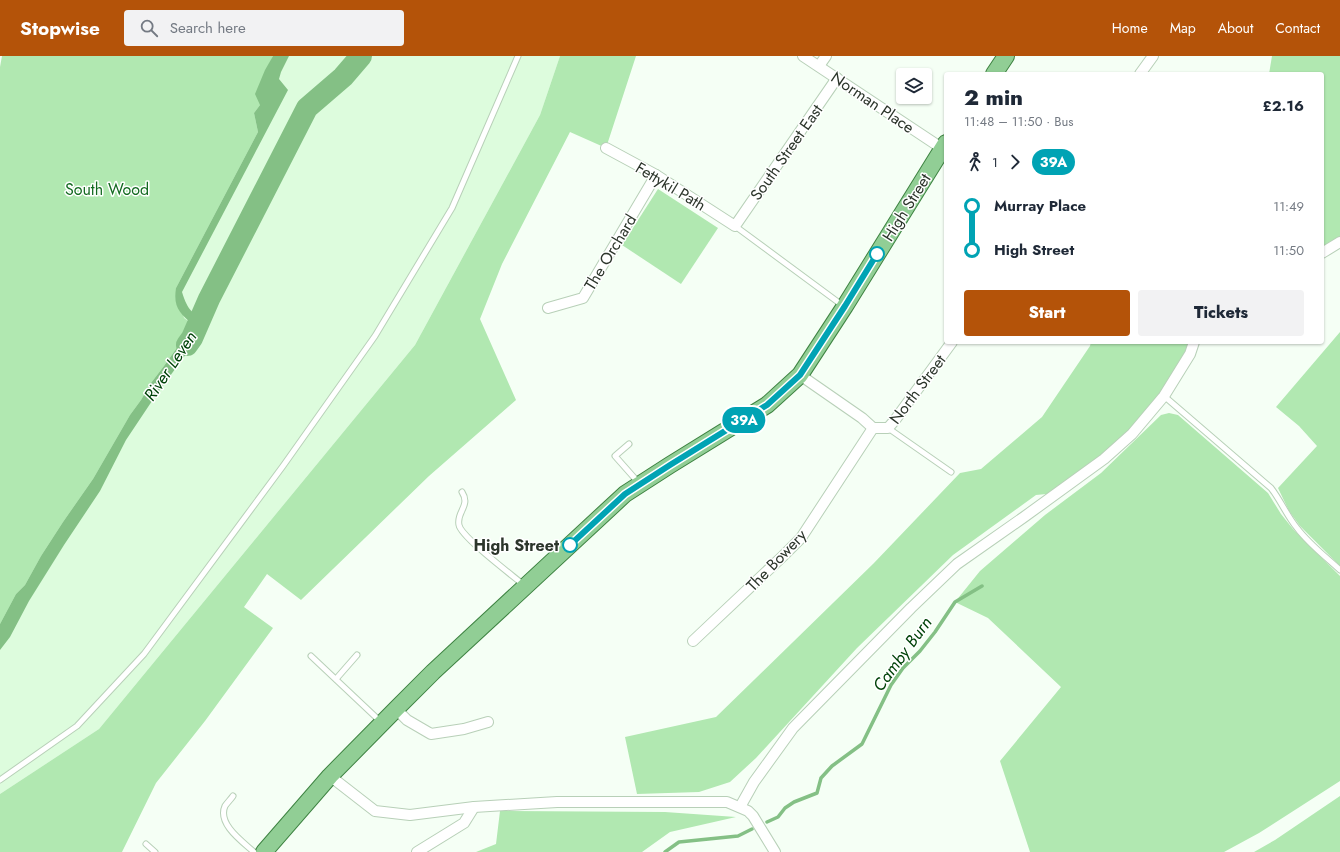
<!DOCTYPE html>
<html lang="en">
<head>
<meta charset="utf-8">
<style>
  :root { --surface:#fff; --page:#f2f2f3; --text:#1f2937; --muted:#747a83; --accent:#b45309 }
  body { margin:0; font-family:Jost,sans-serif; background:var(--page); color:var(--text); height:100vh; display:flex; flex-direction:column; font-size:15px; white-space:nowrap }
  * { box-sizing:border-box; margin:0 }
  p { font-size:13px; color:var(--muted) }
  .icon { flex:none; width:22px; height:22px; fill:none; stroke:currentColor; stroke-width:2; stroke-linecap:round; stroke-linejoin:round }
  .map { position:relative; flex:1; overflow:hidden }
  .details { position:absolute; left:944px; top:16px; width:380px; height:272px; display:flex; flex-direction:column; background:var(--surface); border-radius:4px; box-shadow:0 1px 3px #0004 }
  .details>* { flex:none }
  .badge { padding:0 8px; border-radius:13px; font-size:14px; line-height:26px }
  .buttons { position:absolute; left:896px; top:12px; display:grid; gap:8px }
  .buttons a { display:grid; place-items:center; width:36px; height:36px; border-radius:4px; background:var(--surface); box-shadow:0 1px 3px #0004; font-size:20px }
  .map>.badge { position:absolute; translate:-50% -50%; box-shadow:0 0 0 2px #fff }
  .legs { display:flex; align-items:center; gap:6px; height:44px; padding:0 20px; font-size:13px }
  .legs p { margin-inline-start:auto }
  .headline { display:flex; align-items:center; justify-content:space-between; height:68px; padding:0 20px }
  h1 { font-size:22px; font-weight:800; line-height:30px }
  .cta { display:flex; gap:8px; margin-top:auto; padding:8px 20px }
  .cta a { flex:1; height:46px; border-radius:4px; background:var(--accent); color:#fff; font-size:16px; font-weight:800; line-height:46px; text-align:center }
  .cta a+a { background:var(--page); color:var(--text) }
  ul { padding:0 20px; list-style:none }
  li { display:flex; align-items:center; gap:14px; height:44px; font-size:15px }
  li i { display:grid; place-items:center; width:6px; height:100%; margin:0 5px; background:currentColor }
  li i::after { content:''; width:10px; height:10px; margin:-5px; border:3px solid; border-radius:50%; background:var(--surface) }
  li p { margin-inline-start:auto }
  li:first-child i { background:linear-gradient(#0000 50%,currentColor 0) }
  li:last-child i { background:linear-gradient(currentColor 50%,#0000 0) }
  header { display:flex; align-items:center; gap:24px; box-sizing:border-box; height:56px; padding:0 20px; background:var(--accent); color:#fff }
  header strong { font-size:19px }
  nav { display:flex; gap:22px; margin-inline-start:auto; font-size:14px }
  .search { width:280px; height:36px; background:var(--page); display:flex; align-items:center; gap:10px; box-sizing:border-box; padding:0 14px; border-radius:4px; color:var(--muted); font-size:15px }
  .map>svg:first-child { display:block }
  .built { fill:#ddfcdd }
  .green { fill:#b1e8b1 }
  .water { fill:#84c085 }
  .lines { fill:none; stroke-linecap:round; stroke-linejoin:round }
  .stream { stroke:#84c085; stroke-width:3.5 }
  .river { stroke:#84c085; stroke-width:22 }
  .service-casing { stroke:#b8d0b8; stroke-width:7 }
  .minor-casing { stroke:#b8d0b8; stroke-width:12 }
  .primary-casing { stroke:#3e8342; stroke-width:18 }
  .service { stroke:#fff; stroke-width:5 }
  .minor { stroke:#fff; stroke-width:10 }
  .primary { stroke:#91ce95; stroke-width:16 }
  .line-1-casing { stroke:#fff; stroke-width:9 }
  .line-1 { stroke:#00a3b4; stroke-width:6 }
  .stop-1-dot { fill:#fff; stroke:#00a3b4; stroke-width:2 }
  .labels { text-anchor:middle; stroke-width:3; stroke-linejoin:round; paint-order:stroke }
  .street-label { font-size:16px; fill:#2c352b; stroke:#fff }
  .park-label { font-size:16px; fill:#136a20; stroke:#fff }
  .stop-label { font-size:16px; font-weight:bold; fill:#2c352b; stroke:#fff; text-anchor:end }
  .water-label { font-size:17px; font-style:italic; fill:#004309; stroke:#fff }
</style>
</head>
<body>
<header>
<strong>Stopwise</strong>
<div class="search"><svg class="icon" aria-label="search" viewBox="0 0 24 24"><circle cx="10" cy="10" r="6"/><path d="M15 15l6 6"/></svg>Search here</div>
<nav><a>Home</a><a>Map</a><a>About</a><a>Contact</a></nav>
</header>
<div class="map">
<svg width="1340" height="796" viewBox="0 0 1340 796">
  <rect width="100%" height="100%" fill="#f5fff5"/>
  <path class="built" d="M261,0H560L540,59L415,289L99,673L0,738V526Z"/>
  <g class="green">
    <path d="M2,0H273L263,21L260,49L254,57L258,76L176,232L184,262L193,269L164,310L151,327L141,344L130,359L93,423L63,466L41,500L25,529L16,538L0,568V11Z"/>
    <path d="M560,0H636L606,92L570,76L502,208L480,263L516,344L429,420L301,544L267,518L244,551L273,572L205,665L156,727L122,796H0V738L99,673L415,289L540,59Z"/>
    <path d="M1272,0H1340V186L1322,197V18H1269Z"/>
    <path d="M658,133L718,172L681,228L622,189Z"/>
    <path d="M1340,276V510L1300,470L1289,455L1278,432L1317,390L1299,370L1276,351Z"/>
    <path d="M1091,286H1194L1150,358L1057,437L1036,439L953,499L857,592L756,702L730,726L699,736L637,738L625,681L716,661L874,507L960,417L981,413L1042,361L1090,290Z"/>
    <path d="M1169,357L1178,359L1268,437L1281,458L1293,473L1340,520V725L1259,777L1224,796H1030L1000,705L1061,631L988,562L955,546L980,515L1045,459L1101,417L1161,359Z"/>
    <path d="M1340,740V796H1254L1275,784Z"/>
    <path d="M500,755L665,756L736,761L670,776L642,796H476L496,788Z"/>
  </g>
  <path class="water" d="M273,0H289L281,16L279,23L288,34L182,236C188,255 192,258 210,265L154,342L126,384L100,435L64,489L29,545L10,581L0,594V568L16,538L25,529L41,500L63,466L93,423L130,359L141,344L151,327L164,310L193,269C180,257 173,252 176,232L258,76L254,57L260,49L255,38L265,14Z"/>
  <g class="lines">
    <g class="stream">
      <path d="M767,766L778,761L785,752L794,746L817,737L821,722L832,710L862,688L891,629L903,612L920,595L935,576L955,546L982,530"/>
      <path d="M665,796L679,786L738,780L752,773"/>
    </g>
    <path class="river" d="M187,289L192,282L209,243L307,52L343,21L361,0"/>
    <defs>
      <g id="service">
        <path d="M735,170L842,249"/>
        <path d="M1164,340L1271,432C1281,445 1287,460 1297,472C1309,488 1326,501 1340,514"/>
        <path d="M888,372L951,416"/>
        <path d="M629,388L615,400L638,426"/>
        <path d="M462,436C471,450 456,456 459,469C461,481 512,519 525,530"/>
        <path d="M311,600L381,666"/>
        <path d="M336,623L357,599"/>
        <path d="M0,724L77,670L144,598L283,410L375,280L452,152L518,0"/>
        <path d="M233,740C231,743 227,747 225,750C217,768 243,786 254,796"/>
        <path d="M146,788L155,796"/>
      </g>
      <g id="minor">
        <path d="M803,0L946,95"/>
        <path d="M819,10L826,0"/>
        <path d="M1140,18L1153,0"/>
        <path d="M606,92L656,119L735,170L837,22"/>
        <path d="M1322,197L1340,186"/>
        <path d="M548,252L583,242L656,119"/>
        <path d="M800,319L862,362L873,372H888L895,364L952,286"/>
        <path d="M693,585L783,500L801,482L873,372"/>
        <path d="M396,653L407,664L431,678L464,673L488,666"/>
        <path d="M330,720L375,755L410,759L474,751L557,746H727L748,755L753,760L775,796"/>
        <path d="M740,751L754,726L793,672L911,552L957,508L1024,461L1104,403L1132,378L1164,340L1190,298L1194,286"/>
        <path d="M417,796L464,767L474,751"/>
      </g>
      <g id="primary">
        <path d="M994,18L1006,0"/>
        <path d="M264,796L330,720L396,653L433,616L625,438L670,409L767,349L800,319L845,250L946,87"/>
      </g>
    </defs>
    <use href="#service" class="service-casing"/>
    <use href="#minor" class="minor-casing"/>
    <use href="#primary" class="primary-casing"/>
    <use href="#service" class="service"/>
    <use href="#minor" class="minor"/>
    <use href="#primary" class="primary"/>
  </g>
  <g class="lines">
    <defs>
      <path id="line-1" d="M570,489L625,438L670,409L767,349L800,319L845,250L877,198"/>
    </defs>
    <use href="#line-1" class="line-1-casing"/>
    <use href="#line-1" class="line-1"/>
  </g>
  <g class="stop-1-dot">
    <circle cx="877" cy="198" r="7"/>
    <circle cx="570" cy="489" r="7"/>
  </g>
  <g class="labels">
    <g class="street-label">
      <text transform="translate(873 46) rotate(34)" y="6">Norman Place</text>
      <text transform="translate(786 96) rotate(-55)" y="6">South Street East</text>
      <text transform="translate(671 130) rotate(31)" y="6">Fettykil Path</text>
      <text transform="translate(906 151) rotate(-58)" y="6">High Street</text>
      <text transform="translate(610 196) rotate(-59)" y="6">The Orchard</text>
      <text transform="translate(917 333) rotate(-53)" y="6">North Street</text>
      <text transform="translate(776 504) rotate(-46)" y="6">The Bowery</text>
    </g>
    <g class="park-label">
      <text x="107" y="139">South Wood</text>
    </g>
    <g class="stop-label">
      <text x="559" y="495">High Street</text>
    </g>
    <g class="water-label">
      <text transform="translate(170 310) rotate(-56)" y="6">River Leven</text>
      <text transform="translate(902 598) rotate(-54)" y="6">Camby Burn</text>
    </g>
  </g>
</svg>
<div class="buttons">
<a><svg class="icon" aria-label="layers" viewBox="0 0 24 24"><path d="M12 4l9 5-9 5-9-5zM3 14l9 5 9-5"/></svg></a>
</div>
<b class="badge" style="left:744px;top:364px;background:#00a3b4;color:#fff">39A</b>
<section class="details">
<div class="headline"><div><h1>2 min</h1><p>11:48 – 11:50 · Bus</p></div><b>£2.16</b></div>
<div class="legs"><svg class="icon" aria-label="walk" viewBox="0 0 24 24"><circle cx="13" cy="4" r="2"/><path d="M13 8l-2 6 4 7M11 14l-3 7M7 12l3-4h3l4 4"/></svg>1<svg class="icon" aria-label="forward" viewBox="0 0 24 24"><path d="M9 5l7 7-7 7"/></svg><b class="badge" style="background:#00a3b4;color:#fff">39A</b></div>
<ul>
<li><i style="color:#00a3b4"></i><b>Murray Place</b><p>11:49</p></li>
<li><i style="color:#00a3b4"></i><b>High Street</b><p>11:50</p></li>
</ul>
<div class="cta"><a>Start</a><a>Tickets</a></div>
</section>
</div>
</body>
</html>
